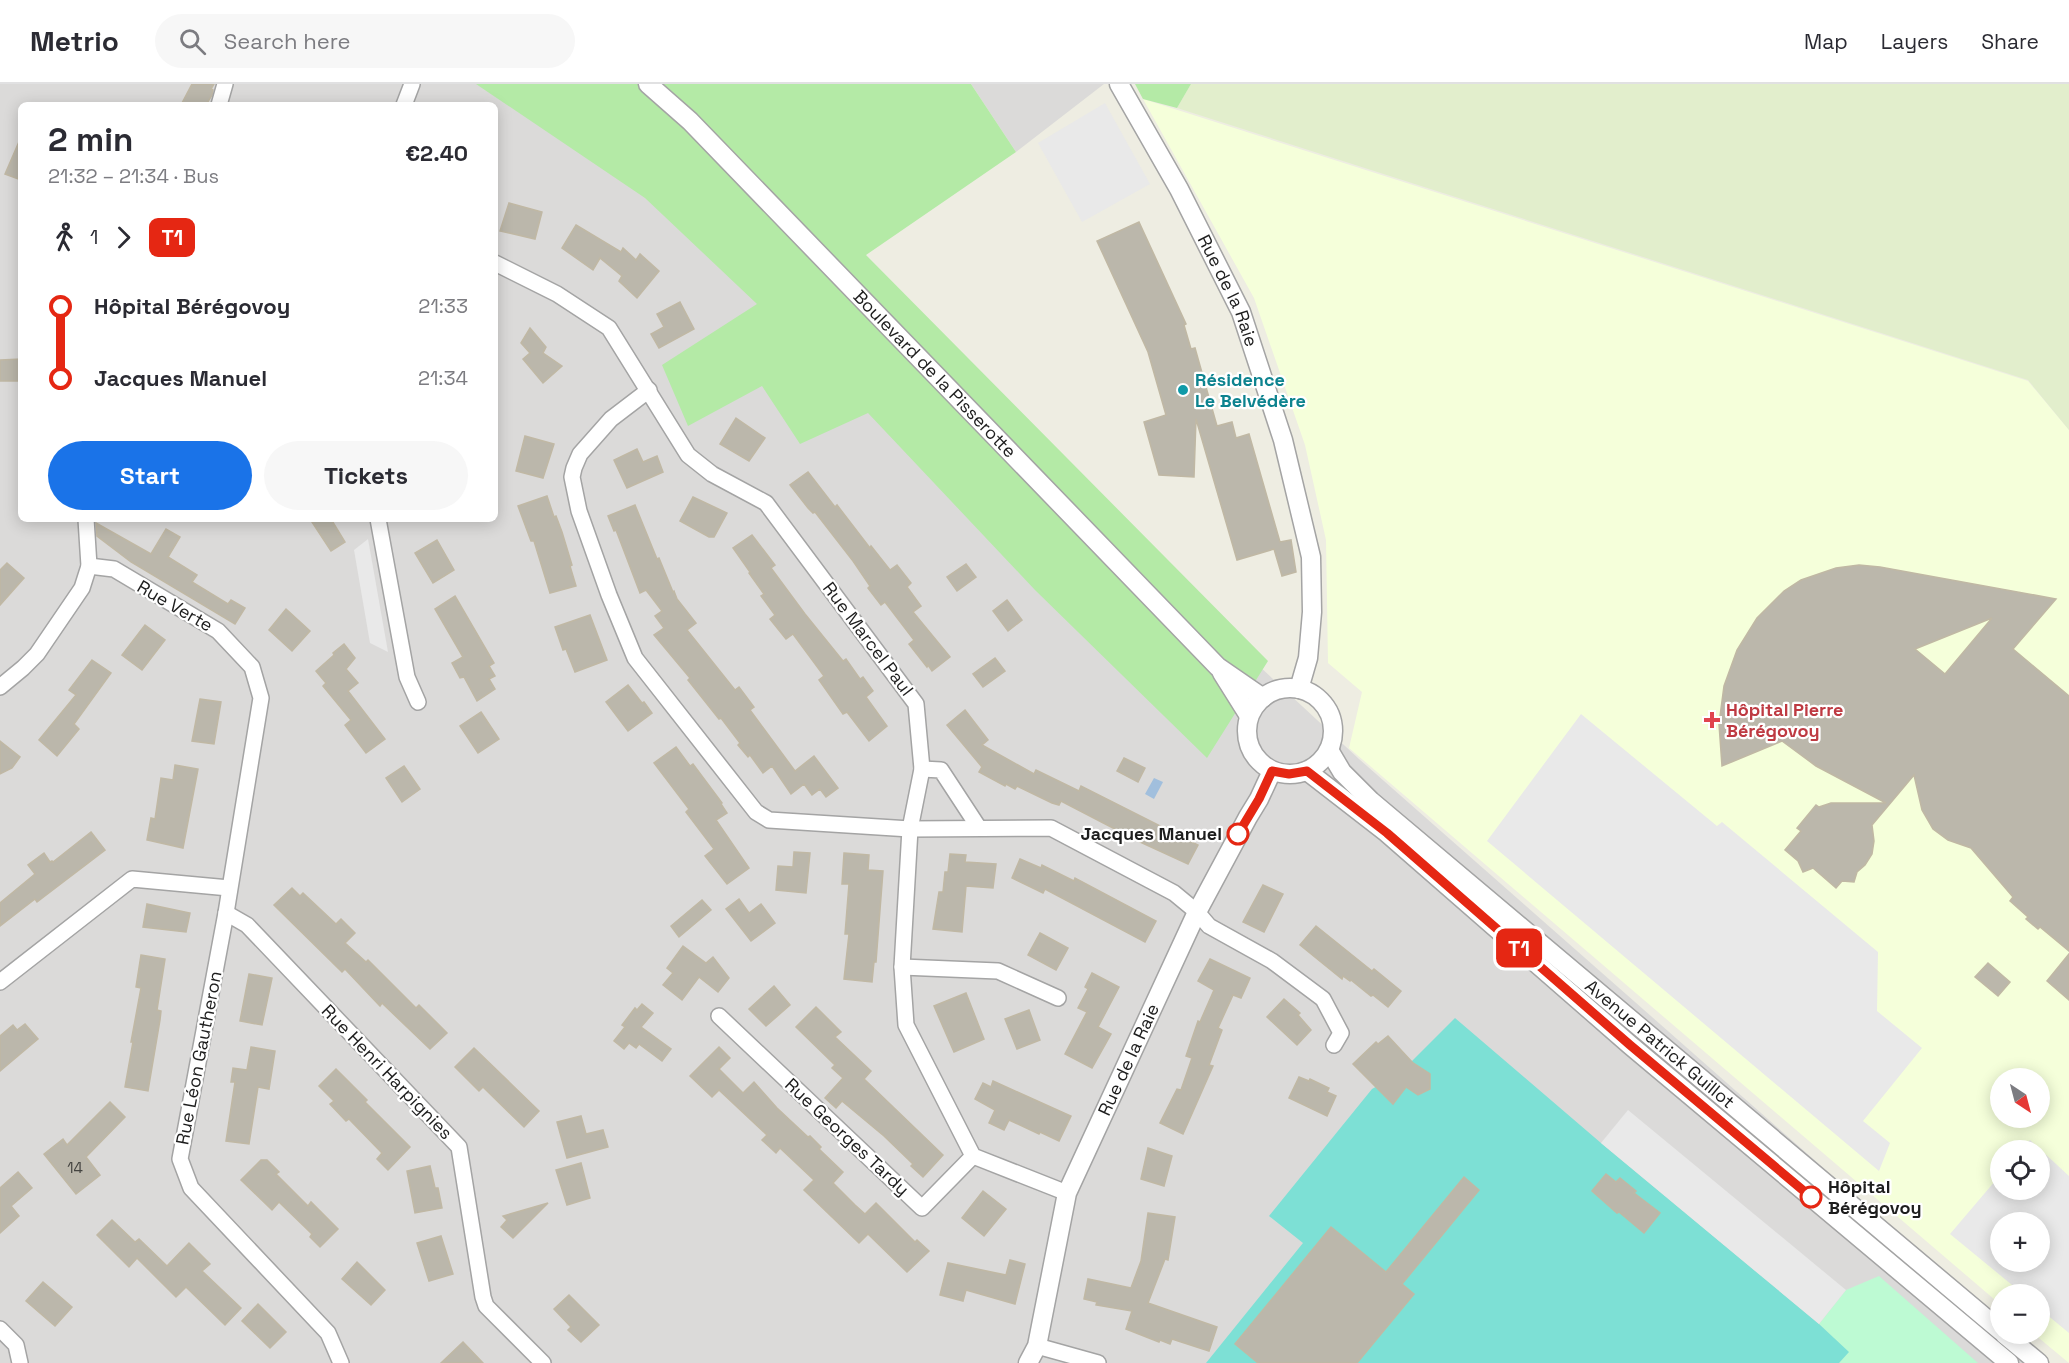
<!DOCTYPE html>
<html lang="en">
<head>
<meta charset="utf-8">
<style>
  :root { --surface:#fff; --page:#f7f7f7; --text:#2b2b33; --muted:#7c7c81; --line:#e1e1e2; --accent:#1a73e8 }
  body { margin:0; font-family:"Space Grotesk",sans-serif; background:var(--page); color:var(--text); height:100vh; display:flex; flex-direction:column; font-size:22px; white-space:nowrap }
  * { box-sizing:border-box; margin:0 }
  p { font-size:20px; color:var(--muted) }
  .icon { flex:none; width:33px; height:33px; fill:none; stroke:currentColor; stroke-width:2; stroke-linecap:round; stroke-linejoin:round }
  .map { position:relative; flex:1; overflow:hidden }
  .side { position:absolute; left:18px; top:18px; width:480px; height:420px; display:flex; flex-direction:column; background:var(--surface); border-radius:9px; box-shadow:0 3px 15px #0003 }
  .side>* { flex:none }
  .badge { padding:0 12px; border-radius:9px; font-size:21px; line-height:39px }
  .needle { width:39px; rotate:144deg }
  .buttons { position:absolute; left:1990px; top:984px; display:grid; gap:12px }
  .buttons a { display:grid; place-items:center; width:60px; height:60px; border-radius:50%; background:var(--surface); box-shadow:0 3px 15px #0003; font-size:30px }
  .map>.badge { position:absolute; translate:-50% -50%; box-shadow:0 0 0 3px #fff }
  .legs { display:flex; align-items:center; gap:9px; height:66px; padding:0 30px; font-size:20px }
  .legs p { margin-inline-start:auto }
  .headline { display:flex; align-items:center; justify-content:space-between; height:102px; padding:0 30px }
  h1 { font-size:33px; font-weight:800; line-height:45px }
  .cta { display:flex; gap:12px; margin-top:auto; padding:12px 30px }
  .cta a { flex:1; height:69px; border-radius:36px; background:var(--accent); color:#fff; font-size:24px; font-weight:800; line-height:69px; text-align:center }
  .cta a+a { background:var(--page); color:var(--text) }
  ul { padding:0 30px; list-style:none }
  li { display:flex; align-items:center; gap:21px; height:72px; font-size:22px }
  li i { display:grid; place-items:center; width:9px; height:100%; margin:0 8px; background:currentColor }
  li i::after { content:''; width:15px; height:15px; margin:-8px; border:4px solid; border-radius:50%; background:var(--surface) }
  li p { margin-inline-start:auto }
  li:first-child i { background:linear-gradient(#0000 50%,currentColor 0) }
  li:last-child i { background:linear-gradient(currentColor 50%,#0000 0) }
  header { display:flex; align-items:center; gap:36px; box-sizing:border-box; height:84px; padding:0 30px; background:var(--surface); border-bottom:2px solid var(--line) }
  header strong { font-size:28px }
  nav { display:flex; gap:33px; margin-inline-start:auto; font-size:21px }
  .search { width:420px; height:54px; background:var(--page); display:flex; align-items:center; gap:15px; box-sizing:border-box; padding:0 21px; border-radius:33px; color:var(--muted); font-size:22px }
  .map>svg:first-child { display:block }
  .residential { fill:#dbdad9; fill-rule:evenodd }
  .education { fill:#f5ffda; fill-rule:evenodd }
  .farmland { fill:#e2eecc }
  .grass { fill:#b4eaa6 }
  .park { fill:#bdfad3 }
  .pitch { fill:#7de0d5 }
  .parking { fill:#e9e9e9; fill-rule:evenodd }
  .water { fill:#a1bfdd }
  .building { fill:#bbb7ab; stroke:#c0b8a4; stroke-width:1.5; fill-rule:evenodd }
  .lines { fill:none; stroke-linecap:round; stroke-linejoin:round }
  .minor-casing { stroke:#a4a4a4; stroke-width:18 }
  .tertiary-casing { stroke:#a4a4a4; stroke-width:21 }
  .minor { stroke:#fff; stroke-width:15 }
  .tertiary { stroke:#fff; stroke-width:18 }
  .line-1-casing { stroke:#fff; stroke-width:14 }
  .line-1 { stroke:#e52713; stroke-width:9 }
  .culture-dot { fill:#0f9aa8; stroke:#fff; stroke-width:2 }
  .health-dot { fill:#e0444e; stroke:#fff; stroke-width:2 }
  .stop-1-dot { fill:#fff; stroke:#e52713; stroke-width:3 }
  .labels { text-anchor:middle; stroke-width:4.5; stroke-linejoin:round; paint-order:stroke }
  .number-label { font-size:15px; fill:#444440 }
  .street-label { font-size:18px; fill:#1d1d1d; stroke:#fff }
  .culture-label { font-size:18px; font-weight:bold; fill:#0d838f; stroke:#fff; text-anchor:start }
  .health-label { font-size:18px; font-weight:bold; fill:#be3a42; stroke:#fff; text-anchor:start }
  .stop-label { font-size:18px; font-weight:bold; fill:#1d1d1d; stroke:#fff; text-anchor:end }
</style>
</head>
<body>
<header>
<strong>Metrio</strong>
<div class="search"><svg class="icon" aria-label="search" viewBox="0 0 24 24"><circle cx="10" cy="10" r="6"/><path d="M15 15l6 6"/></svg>Search here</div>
<nav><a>Map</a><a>Layers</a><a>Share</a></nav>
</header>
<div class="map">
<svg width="2069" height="1279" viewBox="0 0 2069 1279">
  <rect width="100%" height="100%" fill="#eeede2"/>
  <g class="residential">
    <path d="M0,0H634L1359,675L2045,1279H0ZM21,21H495V435H21Z"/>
    <path d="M971,0H1104L1016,68Z"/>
  </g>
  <path class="education" d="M1143,15L2028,297L2069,346V1279L2034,1250H2040V1210H2001V1221L1349,664L1362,608L1328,579L1326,456L1305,361L1254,214ZM2001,994H2040V1034H2001ZM2001,1066H2040V1106H2001ZM2001,1138H2040V1178H2001Z"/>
  <path class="farmland" d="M1191,0H2069V346L2028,296L1177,24Z"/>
  <g class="grass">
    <path d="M476,0H971L1016,68L866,171L1268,577L1207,674L1035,506L868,329L800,360L762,302L688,342L662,281L757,220L645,114Z"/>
    <path d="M1135,0H1191L1177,24L1143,15Z"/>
  </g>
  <path class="park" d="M1879,1192L1978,1279H1839L1848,1268L1819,1240L1846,1206Z"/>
  <path class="pitch" d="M1455,934L1601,1059L1819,1240L1849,1268L1839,1279H1206L1303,1159L1269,1132L1372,1005L1400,989Z"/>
  <g class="parking">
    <path d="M1105,19L1150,100L1082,138L1038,59Z"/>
    <path d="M368,455L388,568L370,559L354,466Z"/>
    <path d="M1581,630L1717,742L1722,738L1878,868L1877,927L1922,964L1863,1037L1890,1059L1879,1087L1487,757Z"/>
    <path d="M1628,1026L1846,1206L1819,1240L1601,1059Z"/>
    <path d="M2030,1056L2069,1092V1249L2040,1225V1210H2023L1950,1150L2001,1090V1106H2040V1066H2021ZM2040,1138V1178H2001V1138Z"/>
  </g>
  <path class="water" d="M1154,694L1163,698L1154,715L1145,710Z"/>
  <g class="building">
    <path d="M192,0H214L211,5L213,6L212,11L206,21H181Z"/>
    <path d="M21,53V96L5,90Z"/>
    <path d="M509,119L542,128L535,155L500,147Z"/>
    <path d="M1139,138L1186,240L1184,241L1191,265L1195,264L1217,342L1232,338L1236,354L1249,350L1280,458L1291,456L1296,488L1282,492L1274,465L1237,476L1196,335L1194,393L1159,391L1144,338L1166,331L1148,268L1097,157Z"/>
    <path d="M576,141L621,168L623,164L636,176L640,170L659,187L637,214L619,197L622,192L600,174L593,186L562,164Z"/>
    <path d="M680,218L694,245L659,264L651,250L664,243L657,230Z"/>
    <path d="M530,244L546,263L543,269L562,282L543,299L523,275L530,269L521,259Z"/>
    <path d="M21,275V297H0V276Z"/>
    <path d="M736,334L765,354L749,377L720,360Z"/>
    <path d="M525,352L554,360L543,394L516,387Z"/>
    <path d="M637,365L643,378L657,372L663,388L627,404L614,376Z"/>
    <path d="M808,388L835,423L837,421L870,464L871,462L890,486L897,481L911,499L907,503L921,522L913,528L950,573L932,587L928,581L927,583L909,560L914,556L885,518L881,521L868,504L870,502L853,477L815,428L813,429L808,424L790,401Z"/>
    <path d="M547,412L554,433L556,432L562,448L572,481L570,482L576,502L550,509L534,457H531L518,422Z"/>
    <path d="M693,413L727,429L714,453H709L680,437Z"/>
    <path d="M635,421L657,475L659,474L673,508L674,507L677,515L696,539L687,546L735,606L739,603L754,623L750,626L795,687L814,672L838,704L826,713L820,705L812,711L804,700L791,710L772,682L763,689L750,671L748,673L738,661L740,659L721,634L719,635L688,596L690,594L654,551L664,544L655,532L662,527L646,506L640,509L616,446L614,447L608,432Z"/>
    <path d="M310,435H331L345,458L331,467Z"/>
    <path d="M96,439L151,470L166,445L180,453L168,473L197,491L192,498L228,520L231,516L245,524L235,540L131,478L97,452Z"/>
    <path d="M752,451L775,481L771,484L805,530L843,577L846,575L860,595L863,593L873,607L866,613L887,642L869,657L847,628L843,630L819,596L824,592L793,550L786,555L770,535L775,531L761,512L764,510L749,489L750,488L733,464Z"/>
    <path d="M437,456L454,486L433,499L415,469Z"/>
    <path d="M7,479L24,494L0,521V486Z"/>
    <path d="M966,480L976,493L957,507L947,493Z"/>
    <path d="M1859,481L1880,483L2056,515L2013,565L2069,612V867L2040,843L2038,845L2026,835L2028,833L2010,817L2013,813L1971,764L1948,756L1933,745L1922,726L1914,691L1872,741L1874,757L1872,770L1865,781L1857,788L1854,798L1842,797L1836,804L1813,784L1803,788L1798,777L1785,766L1801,747L1797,744L1816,721L1819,723L1831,719H1886L1816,682L1782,657L1722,682L1719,640L1724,602L1737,566L1757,534L1784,507L1801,496L1836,484ZM1992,534L1945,590L1915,565Z"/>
    <path d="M455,512L494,579L489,582L495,592L489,595L495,605L477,617L464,593L460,594L452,579L463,573L435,525Z"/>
    <path d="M1007,516L1022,536L1008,547L993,527Z"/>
    <path d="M286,525L310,547L292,567L269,546Z"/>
    <path d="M590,531L607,576L575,588L566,565L563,566L555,543Z"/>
    <path d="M145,541L165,556L142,586L122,571Z"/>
    <path d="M344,560L355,574L346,585L358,599L348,607L385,655L366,669L345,641L351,636L323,602L326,599L316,587L334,571L333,569Z"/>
    <path d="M995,574L1005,587L983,603L973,590Z"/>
    <path d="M92,576L111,589L74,640L79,645L57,672L39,656L76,611L69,606Z"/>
    <path d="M628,601L642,619L644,618L652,629L628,647L606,618Z"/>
    <path d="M200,615L221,618L214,660L192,657Z"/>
    <path d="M965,626L988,656L982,661L1034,690L1036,686L1079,707L1081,702L1198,761L1188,780L1138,757L1061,717L1059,721L1052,719L1017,702L1015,705L1006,700L1005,702L979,688L982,683L947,641Z"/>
    <path d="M481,628L499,655L478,669L460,642Z"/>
    <path d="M0,657L20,673L12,684L0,690Z"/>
    <path d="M676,663L690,682L693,680L722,719L721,720L727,729L716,736L749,784L727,800L705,772L714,765L686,728L689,725L654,679Z"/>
    <path d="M1124,674L1145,684L1138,698L1117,687Z"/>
    <path d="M175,681L198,685L183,764L147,756L151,734L155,735L161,694L173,696Z"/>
    <path d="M404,682L420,705L402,718L386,694Z"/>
    <path d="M91,748L105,766L37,818L35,815L0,842V819L35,790L28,781L44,769L50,778L52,777L53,778Z"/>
    <path d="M794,768L810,769L806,809L776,806L778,782L793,783Z"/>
    <path d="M844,769L869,771L868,786L883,787L876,878H874L872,898L844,895L849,850H845L849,800H842Z"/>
    <path d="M950,770L966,771L965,778L996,780L993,804L966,802L962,848L933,845L939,808H943L945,788H948Z"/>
    <path d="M1020,775L1041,784L1042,781L1074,797L1075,794L1156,837L1145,858L1045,805L1043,809L1012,794Z"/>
    <path d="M1263,801L1283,810L1264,848L1243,838Z"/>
    <path d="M292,804L300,812L303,809L336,840L341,835L355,849L345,859L366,878L368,876L416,924L419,921L447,949L430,965L382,919L380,922L345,885L342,888L274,821Z"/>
    <path d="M739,815L749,829L761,820L775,839L751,857L726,825Z"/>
    <path d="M702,816L711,826L679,853L671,842Z"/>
    <path d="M147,820L190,829L186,848L143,843Z"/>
    <path d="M1316,842L1372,887L1374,885L1401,907L1388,923L1373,911L1371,912L1351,896L1350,897L1343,892L1342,895L1300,861Z"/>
    <path d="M1040,849L1068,864L1056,886L1028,871Z"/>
    <path d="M683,862L706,879L713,873L729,894L718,908L699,893L682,916L663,901L673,889L667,884Z"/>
    <path d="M2069,870V916L2047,897Z"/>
    <path d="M141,871L165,875L157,926L161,927L160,936L148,1007L125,1003L133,958H131L141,904L136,903Z"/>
    <path d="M1210,875L1250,894L1241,914L1233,911L1218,944L1222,946L1209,981L1213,982L1183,1050L1160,1039L1177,1005L1181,1006L1192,974L1186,972L1198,937L1200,938L1214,906L1198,897Z"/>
    <path d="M1988,879L2010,898L1998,912L1975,893Z"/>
    <path d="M1092,889L1119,903L1098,943L1111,950L1092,984L1065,970L1087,928L1078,924L1088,905L1085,903Z"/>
    <path d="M249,890L272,894L262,941L240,937Z"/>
    <path d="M774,902L790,921L766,942L749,925Z"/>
    <path d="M966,909L984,955L954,968L934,922Z"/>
    <path d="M1284,915L1300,929L1298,931L1311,946L1297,961L1267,933Z"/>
    <path d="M642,920L653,929L641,943L671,965L662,977L639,960L636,964L629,959L624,965L614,957L625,943L622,941L635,924L637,926Z"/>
    <path d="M816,923L841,948L835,953L871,987L864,995L943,1071L923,1093L911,1082L913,1080L884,1052L842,1017L836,1024L825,1014L843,994L832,984L835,981L796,943Z"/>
    <path d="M1029,926L1040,956L1017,965L1005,935Z"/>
    <path d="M25,940L38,955L0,987V952L13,941L17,946Z"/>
    <path d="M1388,952L1413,979L1430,990V1005L1418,1011L1406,1003L1393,1020L1353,980L1376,958L1378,960Z"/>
    <path d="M251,963L275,967L269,1005L258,1003L249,1060L226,1057L235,998H231L233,984L247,986Z"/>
    <path d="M719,963L730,974L719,985L743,1009L754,998L777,1024L808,1053L810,1052L821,1063L819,1065L843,1088L833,1099L855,1121L865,1130L876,1119L915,1158L917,1156L929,1167L907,1188L868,1150L859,1159L804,1106L814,1096L780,1064L776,1069L762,1056L767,1051L719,1006L712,1013L690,992Z"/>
    <path d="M474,964L539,1027L524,1043L483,1003L479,1007L455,983Z"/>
    <path d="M336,985L367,1016L365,1018L410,1063L388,1086L377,1075L382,1069L349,1035L346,1037L330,1020L334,1017L319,1002Z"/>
    <path d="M1299,993L1309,997L1310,995L1329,1004L1327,1008L1336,1012L1327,1032L1289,1014Z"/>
    <path d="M993,997L1071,1032L1059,1057L1040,1048L1039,1050L1009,1036L1004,1046L989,1039L995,1026L975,1015L983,999L991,1003Z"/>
    <path d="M110,1018L125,1033L86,1073L100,1091L76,1110L44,1070L63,1055L67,1061Z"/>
    <path d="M581,1032L586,1050L603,1046L608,1063L567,1074L557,1038Z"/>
    <path d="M1148,1064L1172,1072L1164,1102L1141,1095Z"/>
    <path d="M261,1076H267L279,1088L276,1090L308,1122L311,1118L338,1145L320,1163L310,1153L312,1150L279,1118L272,1126L241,1096Z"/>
    <path d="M581,1079L590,1114L567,1121L556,1086Z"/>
    <path d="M430,1082L435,1104H438L442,1124L415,1129L407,1087Z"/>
    <path d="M18,1088L32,1104L11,1122L19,1132L0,1149V1104Z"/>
    <path d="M1606,1090L1616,1098L1620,1094L1636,1107L1634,1109L1660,1129L1644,1149L1619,1128L1617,1129L1592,1107Z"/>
    <path d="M1464,1093L1479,1106L1402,1200L1414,1210L1357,1279H1258L1235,1260L1331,1143L1386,1188Z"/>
    <path d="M983,1107L1006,1125L984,1152L962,1134Z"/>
    <path d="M548,1119L513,1154L501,1143L507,1136L503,1132Z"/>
    <path d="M1148,1129L1175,1133L1168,1176L1165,1175L1148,1219L1217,1243L1209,1267L1172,1255L1170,1260L1160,1256L1159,1258L1126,1245L1132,1227L1096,1221L1097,1218L1084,1215L1088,1195L1131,1204L1141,1177Z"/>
    <path d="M112,1136L135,1158L139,1155L167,1182L189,1159L210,1180L202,1187L241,1224L225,1241L186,1203L176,1213L137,1174L129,1183L97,1151Z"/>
    <path d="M441,1152L453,1190L429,1197L417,1159Z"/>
    <path d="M1010,1176L1025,1180L1015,1220L966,1206L963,1217L940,1211L948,1179L1006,1191Z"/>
    <path d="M357,1178L385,1206L371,1221L342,1195Z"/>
    <path d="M43,1198L72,1223L55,1242L26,1217Z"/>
    <path d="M569,1211L599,1241L581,1258L568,1246L571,1243L554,1225Z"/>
    <path d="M258,1220L286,1248L270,1264L242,1237Z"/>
    <path d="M463,1258L483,1279H441Z"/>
  </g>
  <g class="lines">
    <defs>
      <g id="minor">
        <path d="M219,21L225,0"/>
        <path d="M404,21L412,0"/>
        <path d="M495,179L557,210L609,244L688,371L712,390L766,419L916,620L922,685L910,745L902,883L906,941L973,1072L1067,1109"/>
        <path d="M649,306L611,335L580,370L574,384L572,393L579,427L609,511L635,574L756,728L769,736L910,745L1051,744L1174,809L1197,828L1209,842L1272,877L1323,915L1341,949L1334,961"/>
        <path d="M378,435L407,593L418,618"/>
        <path d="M89,482L114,485L218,547L252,583L261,614L226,829L180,1075L191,1104L328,1249L341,1279"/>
        <path d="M0,603L23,584L37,570L82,504L89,482L86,435"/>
        <path d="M922,685L941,686L979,744"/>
        <path d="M226,829L247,841L459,1063L483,1213L486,1222L543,1279"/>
        <path d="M902,883L998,887L1058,914"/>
        <path d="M0,898L132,795L229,804"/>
        <path d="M719,932L922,1124L973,1072"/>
        <path d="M0,1245L16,1261L20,1279"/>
        <path d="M1037,1262L1098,1279"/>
      </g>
      <g id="tertiary">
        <path id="s1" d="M648,0L690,37L1218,583L1263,614"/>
        <path id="s2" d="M1119,0L1179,105L1241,228L1283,356L1311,473L1312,528L1308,574L1299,605"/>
        <path d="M1222,589L1249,632"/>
        <circle cx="1290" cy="647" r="43"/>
        <path id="s3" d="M1329,666L1342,688L1371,717L2001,1247"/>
        <path d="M1307,687L1387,749L1630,961L2009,1279"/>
        <path d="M2004,1250L2039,1279"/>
        <path id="s4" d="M1028,1279L1037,1262L1067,1109L1197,828L1248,733L1259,715L1272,687"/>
      </g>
    </defs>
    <use href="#minor" class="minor-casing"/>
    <use href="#tertiary" class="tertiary-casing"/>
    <use href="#minor" class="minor"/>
    <use href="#tertiary" class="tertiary"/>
  </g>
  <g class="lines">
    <defs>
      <path id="line-1" d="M1238,750L1259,715L1272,687L1289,690L1307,687L1387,749L1630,961L1811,1113"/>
    </defs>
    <use href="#line-1" class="line-1-casing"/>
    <use href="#line-1" class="line-1"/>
  </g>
  <circle class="culture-dot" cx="1183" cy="306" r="6"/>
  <path class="health-dot" d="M1709 627h6v6h6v6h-6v6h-6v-6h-6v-6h6z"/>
  <g class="stop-1-dot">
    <circle cx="1238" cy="750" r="10"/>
    <circle cx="1811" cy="1113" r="10"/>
  </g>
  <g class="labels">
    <g class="number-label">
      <text x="75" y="1089">14</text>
    </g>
    <g class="street-label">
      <text dy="6" stroke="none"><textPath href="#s2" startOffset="234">Rue de la Raie</textPath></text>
      <text dy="6" stroke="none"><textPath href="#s1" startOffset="408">Boulevard de la Pisserotte</textPath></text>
      <text transform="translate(175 522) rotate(30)" y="6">Rue Verte</text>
      <text transform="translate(868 555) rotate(53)" y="6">Rue Marcel Paul</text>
      <text dy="6" stroke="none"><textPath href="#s3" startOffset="444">Avenue Patrick Guillot</textPath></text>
      <text transform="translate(199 974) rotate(-79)" y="6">Rue Léon Gautheron</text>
      <text dy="6" stroke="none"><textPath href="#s4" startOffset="322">Rue de la Raie</textPath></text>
      <text transform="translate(387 988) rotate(46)" y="6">Rue Henri Harpignies</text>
      <text transform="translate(847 1053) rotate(43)" y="6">Rue Georges Tardy</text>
    </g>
    <g class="culture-label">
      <text x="1195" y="302">Résidence<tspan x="1195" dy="21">Le Belvédère</tspan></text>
    </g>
    <g class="health-label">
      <text x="1726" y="632">Hôpital Pierre<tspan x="1726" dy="21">Bérégovoy</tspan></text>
    </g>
    <g class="stop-label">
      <text x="1222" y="756">Jacques Manuel</text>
      <text x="1828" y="1109" text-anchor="start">Hôpital<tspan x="1828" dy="21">Bérégovoy</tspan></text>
    </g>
  </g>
</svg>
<div class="buttons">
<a><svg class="needle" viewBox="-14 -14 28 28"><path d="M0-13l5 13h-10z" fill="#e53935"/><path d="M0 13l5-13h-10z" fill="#7c7c81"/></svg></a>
<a><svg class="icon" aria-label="locate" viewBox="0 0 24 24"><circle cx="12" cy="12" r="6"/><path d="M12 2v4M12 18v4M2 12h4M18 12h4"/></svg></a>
<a>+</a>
<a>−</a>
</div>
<b class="badge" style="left:1519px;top:864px;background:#e52713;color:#fff">T1</b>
<section class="side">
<div class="headline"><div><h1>2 min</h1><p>21:32 – 21:34 · Bus</p></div><b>€2.40</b></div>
<div class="legs"><svg class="icon" aria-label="walk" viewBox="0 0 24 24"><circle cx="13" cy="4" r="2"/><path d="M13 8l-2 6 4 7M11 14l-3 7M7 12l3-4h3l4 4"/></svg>1<svg class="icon" aria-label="forward" viewBox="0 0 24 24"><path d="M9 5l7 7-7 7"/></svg><b class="badge" style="background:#e52713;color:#fff">T1</b></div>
<ul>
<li><i style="color:#e52713"></i><b>Hôpital Bérégovoy</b><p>21:33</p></li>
<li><i style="color:#e52713"></i><b>Jacques Manuel</b><p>21:34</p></li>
</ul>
<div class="cta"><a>Start</a><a>Tickets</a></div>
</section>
</div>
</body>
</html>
